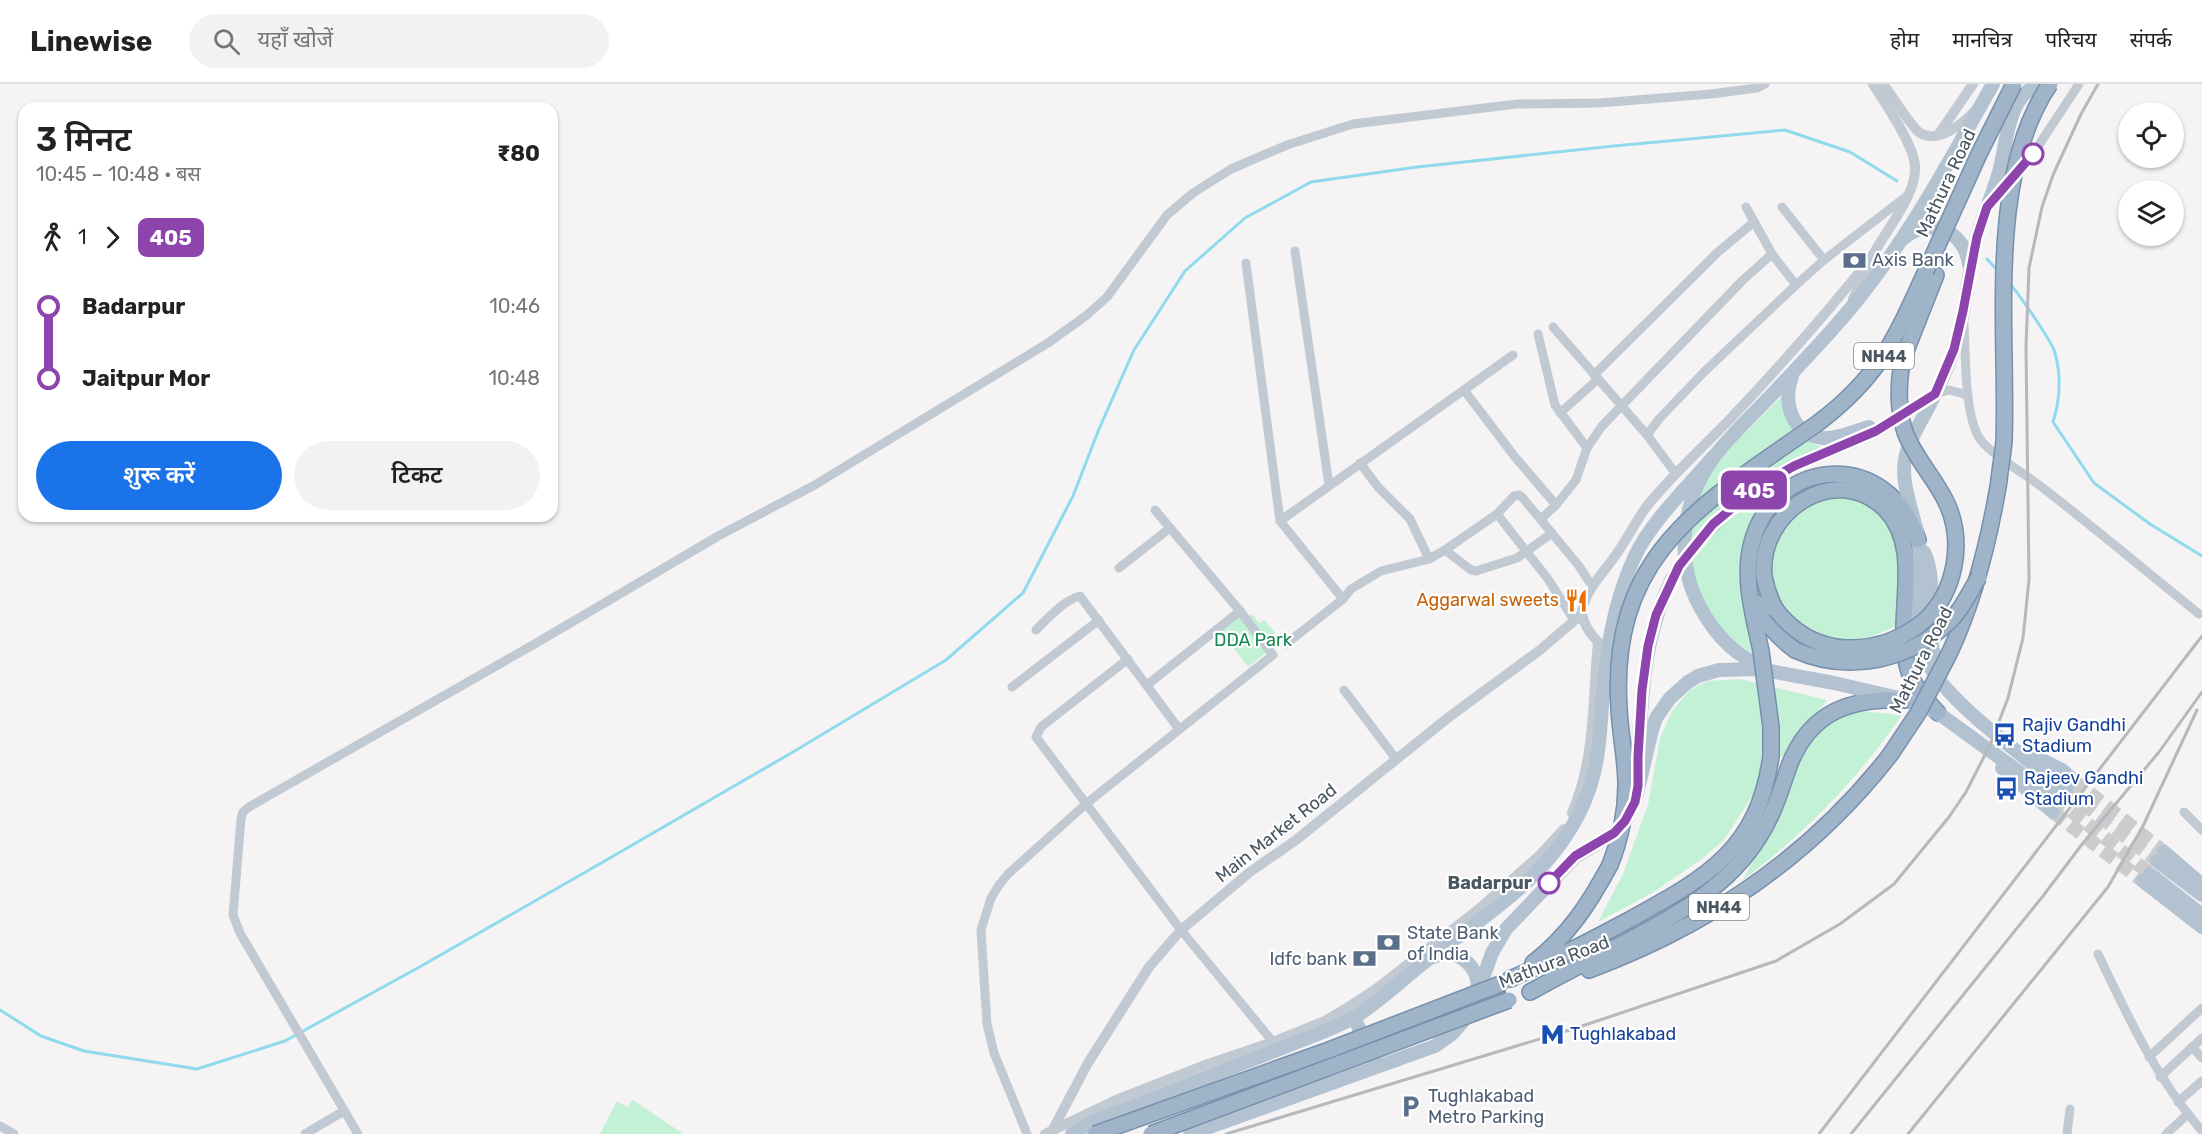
<!DOCTYPE html>
<html lang="hi">
<head>
<meta charset="utf-8">
<style>
  :root { --surface:#fff; --page:#f2f2f2; --text:#222; --muted:#767676; --line:#e0e0e0; --accent:#1a73e8 }
  body { margin:0; font-family:Rubik,"Noto Sans Devanagari",sans-serif; background:var(--page); color:var(--text); height:100vh; display:flex; flex-direction:column; font-size:22px; white-space:nowrap }
  * { box-sizing:border-box; margin:0 }
  p { font-size:20px; color:var(--muted) }
  .icon { flex:none; width:33px; height:33px; fill:none; stroke:currentColor; stroke-width:2; stroke-linecap:round; stroke-linejoin:round }
  .map { position:relative; flex:1; overflow:hidden }
  .panel { position:absolute; left:18px; top:18px; width:540px; height:420px; display:flex; flex-direction:column; background:var(--surface); border-radius:18px; box-shadow:0 2px 4px #0004 }
  .panel>* { flex:none }
  .badge { padding:0 12px; border-radius:9px; font-size:21px; line-height:39px }
  .buttons { position:absolute; left:2118px; top:18px; display:grid; gap:12px }
  .buttons a { display:grid; place-items:center; width:66px; height:66px; border-radius:50%; background:var(--surface); box-shadow:0 2px 4px #0004; font-size:30px }
  .map>.badge { position:absolute; translate:-50% -50%; box-shadow:0 0 0 3px #fff }
  .legs { display:flex; align-items:center; gap:9px; height:66px; padding:0 18px; font-size:20px }
  .legs p { margin-inline-start:auto }
  .overview { display:flex; align-items:center; justify-content:space-between; height:102px; padding:0 18px }
  h1 { font-size:33px; font-weight:600; line-height:45px }
  .primary-button { display:flex; gap:12px; margin-top:auto; padding:12px 18px }
  .primary-button a { flex:1; height:69px; border-radius:36px; background:var(--accent); color:#fff; font-size:24px; font-weight:600; line-height:69px; text-align:center }
  .primary-button a+a { background:var(--page); color:var(--text) }
  ul { padding:0 18px; list-style:none }
  li { display:flex; align-items:center; gap:21px; height:72px; font-size:22px }
  li i { display:grid; place-items:center; width:9px; height:100%; margin:0 8px; background:currentColor }
  li i::after { content:''; width:15px; height:15px; margin:-8px; border:4px solid; border-radius:50%; background:var(--surface) }
  li p { margin-inline-start:auto }
  li:first-child i { background:linear-gradient(#0000 50%,currentColor 0) }
  li:last-child i { background:linear-gradient(currentColor 50%,#0000 0) }
  header { display:flex; align-items:center; gap:36px; box-sizing:border-box; height:84px; padding:0 30px; background:var(--surface); border-bottom:2px solid var(--line) }
  header strong { font-size:28px }
  nav { display:flex; gap:33px; margin-inline-start:auto; font-size:21px }
  .search { width:420px; height:54px; background:var(--page); display:flex; align-items:center; gap:15px; box-sizing:border-box; padding:0 21px; border-radius:33px; color:var(--muted); font-size:22px }
  .map>svg:first-child { display:block }
  .green { fill:#c3f1d5 }
  .lines { fill:none; stroke-linecap:round; stroke-linejoin:round }
  .stream { stroke:#90daee; stroke-width:3 }
  .primary-tunnel { stroke:#caccce; stroke-width:14; stroke-dasharray:14 7; stroke-linecap:butt }
  .trunk-casing { stroke:#7690ad; stroke-width:18 }
  .minor { stroke:#c1cad2; stroke-width:9 }
  .tertiary { stroke:#c1cad2; stroke-width:10 }
  .primary { stroke:#b3c2d1; stroke-width:14 }
  .trunk { stroke:#9fb4c9; stroke-width:15 }
  .rail { stroke:#b5b8bd; stroke-width:3 }
  .trunk-bridge-casing { stroke:#7690ad; stroke-width:18; stroke-linecap:butt }
  .primary-bridge { stroke:#b3c2d1; stroke-width:14 }
  .trunk-bridge { stroke:#9fb4c9; stroke-width:15 }
  .line-1-casing { stroke:#fff; stroke-width:14 }
  .line-1 { stroke:#8e44ad; stroke-width:9 }
  .stop-1-dot { fill:#fff; stroke:#8e44ad; stroke-width:3 }
  .labels { text-anchor:middle; stroke-width:4.5; stroke-linejoin:round; paint-order:stroke }
  .shield { fill:#fff; stroke:#808990; stroke-width:1.5 }
  .shield-label { font-size:16px; font-weight:bold; fill:#4a5661 }
  .street-label { font-size:18px; fill:#4a5661; stroke:#fff }
  .service-label { font-size:18px; fill:#4e5e75; stroke:#fff; text-anchor:start }
  .food-label { font-size:18px; fill:#c56008; stroke:#fff; text-anchor:end }
  .park-label { font-size:18px; fill:#17864f; stroke:#fff }
  .transit-label { font-size:18px; fill:#164399; stroke:#fff; text-anchor:start }
  .stop-label { font-size:18px; font-weight:bold; fill:#4a5661; stroke:#fff; text-anchor:end }
</style>
</head>
<body>
<header>
<strong>Linewise</strong>
<div class="search"><svg class="icon" aria-label="search" viewBox="0 0 24 24"><circle cx="10" cy="10" r="6"/><path d="M15 15l6 6"/></svg>यहाँ खोजें</div>
<nav><a>होम</a><a>मानचित्र</a><a>परिचय</a><a>संपर्क</a></nav>
</header>
<div class="map">
<svg width="2202" height="1050" viewBox="0 0 2202 1050">
  <rect width="100%" height="100%" fill="#f5f3f3"/>
  <g class="green">
    <path d="M1782,312L1803,354L1820,363L1760,392L1735,409L1745,424L1776,402L1778,405C1721,458 1741,503 1754,570C1744,564 1733,558 1725,549C1687,509 1680,441 1708,394C1727,363 1757,338 1782,312Z"/>
    <path d="M1841,413C1912,426 1899,484 1898,540C1863,561 1828,563 1796,536C1791,533 1785,529 1782,524C1751,474 1785,419 1841,413Z"/>
    <path d="M1242,521L1249,532L1252,530L1259,539L1265,536L1281,557L1248,583L1216,541Z"/>
    <path d="M1740,595L1827,616L1783,673L1764,670L1760,700L1724,756L1699,777L1652,809L1598,838L1623,790L1648,721L1660,654L1672,627L1690,606L1708,597Z"/>
    <path d="M1861,627L1902,631C1857,696 1806,748 1743,796L1771,742L1804,666L1820,648L1838,634Z"/>
    <path d="M633,1016L682,1049L681,1050H600L617,1017L627,1023Z"/>
  </g>
  <g class="lines">
    <g class="stream">
      <path d="M1987,175L1998,187"/>
      <path d="M2009,199C2017,207 2053,259 2055,269C2061,291 2060,316 2053,338L2094,399L2150,440L2202,472"/>
      <path d="M0,926L41,952L84,967L197,985L285,957L423,881L603,778L793,668L946,576L1023,509L1073,412L1099,345L1134,266L1185,187L1245,134L1311,98L1417,83L1614,62L1785,46L1850,68L1897,97"/>
    </g>
    <g class="primary-tunnel">
      <path d="M2073,696L2164,768"/>
      <path d="M2066,706L2157,777"/>
      <path d="M2055,714L2150,790"/>
      <path d="M2053,728L2143,797"/>
    </g>
    <defs>
      <g id="trunk">
        <path d="M1901,285L1904,272L1936,191"/>
        <path d="M1818,339C1880,292 1895,255 1926,187"/>
        <path d="M1757,519C1764,539 1778,553 1795,566"/>
        <path d="M1776,526C1770,515 1766,504 1764,492C1758,428 1835,376 1885,425C1926,467 1892,536 1909,588C1915,604 1927,617 1938,629"/>
        <path d="M1761,567C1754,533 1743,497 1751,462C1773,371 1889,364 1918,456"/>
        <path d="M1949,570C1975,515 1989,457 1999,397"/>
        <path d="M1533,879C1568,852 1589,820 1610,781"/>
        <path d="M1589,886C1708,842 1812,771 1890,671"/>
        <path d="M1510,895C1551,877 1590,857 1629,836C1705,794 1758,767 1771,672"/>
        <path d="M1530,908C1561,891 1592,875 1624,859C1657,841 1692,823 1720,798C1741,780 1758,758 1770,733C1778,717 1783,699 1789,682C1810,627 1852,613 1906,616"/>
      </g>
    </defs>
    <use href="#trunk" class="trunk-casing"/>
    <g class="minor">
      <path d="M1993,116L2033,70L2079,0"/>
      <path d="M1746,123L1772,170L1796,201"/>
      <path d="M1782,123L1824,176"/>
      <path d="M1295,167L1329,401"/>
      <path d="M1246,179L1280,437L1343,515"/>
      <path d="M1964,241C1966,273 1964,321 1977,350C1985,368 2026,390 2043,404C2096,445 2147,488 2199,530"/>
      <path d="M1553,243L1647,351"/>
      <path d="M1538,250L1555,321L1587,364"/>
      <path d="M1594,291L1718,168L1754,138"/>
      <path d="M1464,306L1515,373L1556,421"/>
      <path d="M1935,310L1949,306L1968,311"/>
      <path d="M1560,329L1598,295"/>
      <path d="M1360,379L1378,403L1410,435L1429,475"/>
      <path d="M1676,390L1647,351L1659,335L1704,288L1796,201L1824,176L1908,111"/>
      <path d="M1497,430L1514,412L1519,411L1522,413L1579,482L1592,502"/>
      <path d="M1541,435L1556,421L1576,396L1587,364L1602,342L1742,197L1772,170"/>
      <path d="M1280,437L1513,271"/>
      <path d="M1445,466L1471,486L1476,487L1517,474L1552,449"/>
      <path d="M1119,484L1170,444"/>
      <path d="M1036,546C1048,534 1064,516 1080,512L1179,645"/>
      <path d="M1286,560L1343,515L1351,505L1381,487L1429,475L1445,466L1497,430L1548,495L1574,536"/>
      <path d="M1128,575L1041,643L1036,653L1181,846L1273,958"/>
      <path d="M1147,601L1240,527"/>
      <path d="M1012,603L1099,536"/>
      <path d="M1344,606L1396,675"/>
      <path d="M2184,728L2202,746"/>
      <path d="M2098,870C2128,933 2156,994 2202,1047"/>
      <path d="M2192,963L2202,974"/>
      <path d="M2149,973L2202,924"/>
      <path d="M2160,993L2202,954"/>
      <path d="M2178,1018L2202,997"/>
      <path d="M0,1042L14,1050"/>
      <path d="M305,1050L344,1027"/>
      <path d="M358,1050L240,849L233,831L241,735L243,728L249,723L538,558L720,451L813,402L1048,259L1087,231L1107,213L1167,131L1193,109L1231,85L1287,61L1353,40L1517,20L1599,19L1711,10L1757,4L1765,0"/>
      <path d="M1027,1050L994,969L987,940L981,846L991,814L999,801L1008,790L1087,719L1273,571L1240,527L1155,426"/>
      <path d="M2067,1050L2070,1025"/>
      <path d="M2166,1050L2188,1030"/>
    </g>
    <g class="tertiary">
      <path d="M1883,0C1892,11 1910,42 1920,49C1938,60 1962,40 1974,28"/>
      <path d="M1938,51L1973,0"/>
      <path d="M1853,215C1860,200 1866,184 1874,169C1887,145 1917,110 1915,82C1914,61 1885,19 1873,0"/>
      <path d="M1601,561C1591,551 1579,537 1583,522C1589,502 1604,488 1615,472C1627,456 1635,438 1647,422C1673,390 1704,362 1732,333C1781,281 1829,227 1873,171"/>
      <path d="M1572,729C1596,672 1592,618 1598,558"/>
      <path d="M1052,1047L1088,979L1149,883L1181,846L1250,788L1296,756L1449,633L1540,566L1582,530"/>
      <path d="M1045,1050L1116,1016L1208,980L1273,958L1325,937L1350,922L1376,905L1479,825L1541,770L1564,745"/>
    </g>
    <g class="primary">
      <path d="M2048,0C2007,1 2007,61 1999,88C1993,110 1983,131 1977,153C1967,191 1966,231 1953,268C1946,288 1937,307 1927,326C1919,341 1908,358 1905,376C1900,401 1916,434 1919,460C1923,496 1912,534 1923,569C1938,613 2028,675 2066,706"/>
      <path d="M1904,154C1931,132 1965,147 1969,181"/>
      <path d="M1792,293C1782,317 1792,352 1823,354C1838,355 1854,347 1869,343"/>
      <path d="M1742,414L1770,395L1794,382L1876,347L1934,311"/>
      <path d="M1924,468C1941,504 1919,548 1940,583"/>
      <path d="M1765,583C1735,573 1714,549 1700,523C1674,475 1682,416 1714,373C1732,349 1758,326 1779,303C1810,270 1842,237 1869,201C1917,139 1954,68 1993,0"/>
      <path d="M2032,671L2062,686L2073,696"/>
      <path d="M1638,682C1637,665 1639,648 1641,631C1644,582 1650,539 1672,495"/>
      <path d="M2002,684L2053,728"/>
      <path d="M2164,768L2201,800"/>
      <path d="M2157,777L2202,811"/>
      <path d="M2150,790L2202,831"/>
      <path d="M2143,797L2202,843"/>
      <path d="M1433,873C1457,863 1479,881 1478,906"/>
      <path d="M1354,933L1374,978"/>
      <path d="M1072,1050L1090,1039L1318,950C1330,945 1343,940 1355,933C1382,916 1405,893 1430,874C1493,825 1561,786 1589,706C1602,669 1600,629 1605,590C1609,549 1618,509 1635,472C1651,438 1689,401 1714,372"/>
      <path d="M1190,1050L1435,962L1452,950L1466,934L1476,914L1492,869L1506,845L1575,773L1614,749L1625,737L1635,718L1652,646L1656,634L1670,614L1688,598L1698,592L1719,586L1759,585L1834,599L1912,617L1938,629L2055,714"/>
    </g>
    <use href="#trunk" class="trunk"/>
    <g class="rail">
      <path d="M1226,1050L1576,944L1776,877L1840,840L1894,800L1949,733L1966,708L1990,661L2008,614L2023,554L2029,496L2026,263L2029,184L2042,123L2053,91L2081,30L2098,0"/>
      <path d="M1819,1050L2202,552"/>
      <path d="M1851,1050L2043,812L2083,759L2159,668L2202,608"/>
      <path d="M1908,1050L2108,803L2143,742L2197,626"/>
    </g>
    <defs>
      <g id="trunk-bridge">
        <path d="M1926,187L1979,70L2014,0"/>
        <path d="M1999,397C2000,384 2003,370 2004,357C2008,248 1986,93 2050,0"/>
        <path d="M1776,526C1794,549 1816,562 1845,564C1875,565 1903,555 1925,536C1955,508 1964,460 1948,422C1937,396 1915,375 1905,348C1898,327 1898,306 1901,285"/>
        <path d="M1795,566C1848,590 1910,577 1951,536C1963,524 1970,507 1979,493"/>
        <path d="M1761,567L1771,643V672"/>
        <path d="M1890,671L1918,629L1949,570"/>
        <path d="M1610,781C1620,756 1626,728 1626,701C1626,675 1620,650 1619,624C1609,467 1706,418 1818,339"/>
        <path d="M1095,1050L1329,966L1503,899"/>
        <path d="M1151,1050L1509,916"/>
      </g>
    </defs>
    <use href="#trunk-bridge" class="trunk-bridge-casing"/>
    <path class="primary-bridge" d="M1672,495C1690,464 1714,438 1742,414"/>
    <use href="#trunk-bridge" class="trunk-bridge"/>
  </g>
  <g class="lines">
    <defs>
      <path id="line-1" d="M1549,799L1575,772L1614,749L1625,737L1635,718L1638,702V673L1642,606L1648,562L1656,531L1679,482L1713,440L1759,402L1794,382L1876,347L1935,310L1954,265L1963,227L1977,153L1987,123L2033,70"/>
    </defs>
    <use href="#line-1" class="line-1-casing"/>
    <use href="#line-1" class="line-1"/>
  </g>
  <defs>
    <symbol id="bank-bare" viewBox="-9 -9 18 18"><path d="M-6-4H6V4H-6ZM0-2.3a2.3 2.3 0 1 0 0 4.6a2.3 2.3 0 1 0 0-4.6Z" fill="#5c6f8a" stroke="#fff" stroke-width="2.5" paint-order="stroke"/></symbol>
    <symbol id="restaurant-bare" viewBox="-9 -9 18 18"><path d="M-5-6h1v4h1v-4h1v4h1v-4h1v5L-1.5 .5V6h-2V.5L-5-1ZM5-6V6H3V1.5H1.5Q1.5-4 5-6Z" fill="#e8710a" stroke="#fff" stroke-width="2.5" paint-order="stroke"/></symbol>
    <symbol id="bus-bare" viewBox="-9 -9 18 18"><path d="M-5-6H5V4H4V6H2V4H-2V6H-4V4H-5ZM-3.5-4V0h7V-4ZM-3.5 1.2v1.5H-2V1.2ZM2 1.2v1.5H3.5V1.2Z" fill="#1a4fb4" stroke="#fff" stroke-width="2.5" paint-order="stroke"/></symbol>
    <symbol id="metro-bare" viewBox="-9 -9 18 18"><path d="M-5.5 5V-5H-3L0 0L3-5H5.5V5H3V-.5L0 4L-3-.5V5Z" fill="#1a4fb4" stroke="#fff" stroke-width="2.5" paint-order="stroke"/></symbol>
    <symbol id="parking-bare" viewBox="-9 -9 18 18"><path d="M-3.5-5.5H1a3.5 3.5 0 0 1 0 7H-1V5.5H-3.5ZM-1-3.4V-.6H.8a1.4 1.4 0 0 0 0-2.8Z" fill="#5c6f8a" stroke="#fff" stroke-width="2.5" paint-order="stroke"/></symbol>
  </defs>
  <g fill-rule="evenodd">
    <use href="#bank-bare" x="1838" y="160" width="33" height="33"/>
    <use href="#restaurant-bare" x="1560" y="500" width="33" height="33"/>
    <use href="#bus-bare" x="1988" y="634" width="33" height="33"/>
    <use href="#bus-bare" x="1990" y="688" width="33" height="33"/>
    <use href="#bank-bare" x="1372" y="842" width="33" height="33"/>
    <use href="#bank-bare" x="1348" y="858" width="33" height="33"/>
    <use href="#metro-bare" x="1536" y="934" width="33" height="33"/>
    <use href="#parking-bare" x="1394" y="1006" width="33" height="33"/>
  </g>
  <g class="stop-1-dot">
    <circle cx="2033" cy="70" r="10"/>
    <circle cx="1549" cy="799" r="10"/>
  </g>
  <g class="labels">
    <g class="shield">
      <rect x="1854" y="259" width="60" height="26" rx="4.5"/>
      <rect x="1689" y="810" width="60" height="26" rx="4.5"/>
    </g>
    <g class="shield-label">
      <text x="1884" y="278">NH44</text>
      <text x="1719" y="829">NH44</text>
    </g>
    <g class="street-label">
      <text transform="translate(1946 99) rotate(-65)" y="6">Mathura Road</text>
      <text transform="translate(1921 576) rotate(-63)" y="6">Mathura Road</text>
      <text transform="translate(1276 749) rotate(-38)" y="6">Main Market Road</text>
      <text transform="translate(1554 878) rotate(-21)" y="6">Mathura Road</text>
    </g>
    <g class="service-label">
      <text x="1872" y="182">Axis Bank</text>
      <text x="1407" y="855">State Bank<tspan x="1407" dy="21">of India</tspan></text>
      <text x="1347" y="881" text-anchor="end">Idfc bank</text>
      <text x="1428" y="1018">Tughlakabad<tspan x="1428" dy="21">Metro Parking</tspan></text>
    </g>
    <g class="food-label">
      <text x="1559" y="522">Aggarwal sweets</text>
    </g>
    <g class="park-label">
      <text x="1253" y="562">DDA Park</text>
    </g>
    <g class="transit-label">
      <text x="2022" y="647">Rajiv Gandhi<tspan x="2022" dy="21">Stadium</tspan></text>
      <text x="2024" y="700">Rajeev Gandhi<tspan x="2024" dy="21">Stadium</tspan></text>
      <text x="1570" y="956">Tughlakabad</text>
    </g>
    <g class="stop-label">
      <text x="1532" y="805">Badarpur</text>
    </g>
  </g>
</svg>
<div class="buttons">
<a><svg class="icon" aria-label="locate" viewBox="0 0 24 24"><circle cx="12" cy="12" r="6"/><path d="M12 2v4M12 18v4M2 12h4M18 12h4"/></svg></a>
<a><svg class="icon" aria-label="layers" viewBox="0 0 24 24"><path d="M12 4l9 5-9 5-9-5zM3 14l9 5 9-5"/></svg></a>
</div>
<b class="badge" style="left:1754px;top:406px;background:#8e44ad;color:#fff">405</b>
<section class="panel">
<div class="overview"><div><h1>3 मिनट</h1><p>10:45 – 10:48 · बस</p></div><b>₹80</b></div>
<div class="legs"><svg class="icon" aria-label="walk" viewBox="0 0 24 24"><circle cx="13" cy="4" r="2"/><path d="M13 8l-2 6 4 7M11 14l-3 7M7 12l3-4h3l4 4"/></svg>1<svg class="icon" aria-label="forward" viewBox="0 0 24 24"><path d="M9 5l7 7-7 7"/></svg><b class="badge" style="background:#8e44ad;color:#fff">405</b></div>
<ul>
<li><i style="color:#8e44ad"></i><b>Badarpur</b><p>10:46</p></li>
<li><i style="color:#8e44ad"></i><b>Jaitpur Mor</b><p>10:48</p></li>
</ul>
<div class="primary-button"><a>शुरू करें</a><a>टिकट</a></div>
</section>
</div>
</body>
</html>
